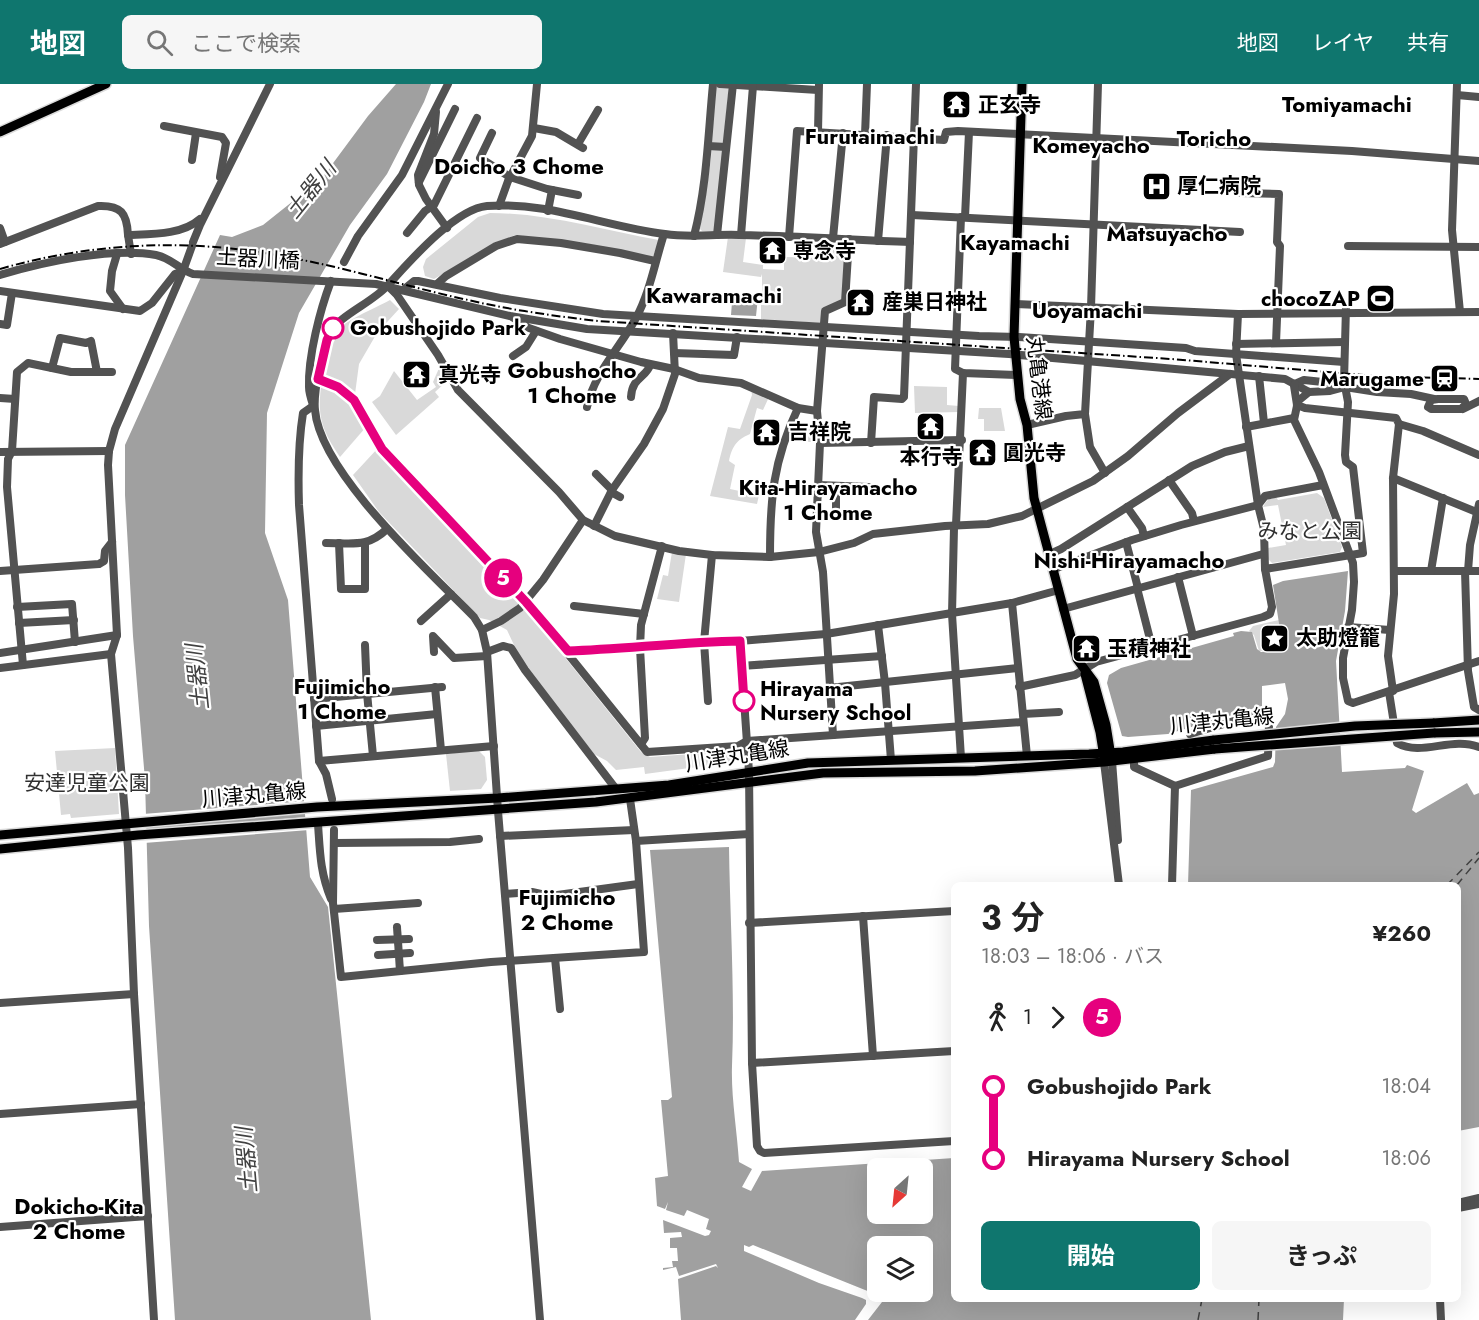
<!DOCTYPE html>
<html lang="ja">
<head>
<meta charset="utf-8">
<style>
  :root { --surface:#fff; --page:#f6f6f6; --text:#222; --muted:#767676; --accent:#0f766e }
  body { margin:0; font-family:Jost,"Noto Sans JP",sans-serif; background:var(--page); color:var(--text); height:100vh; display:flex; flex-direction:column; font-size:22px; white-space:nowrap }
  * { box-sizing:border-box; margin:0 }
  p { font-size:20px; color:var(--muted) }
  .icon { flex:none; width:33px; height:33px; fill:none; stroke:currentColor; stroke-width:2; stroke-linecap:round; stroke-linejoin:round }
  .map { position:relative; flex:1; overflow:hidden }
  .details { position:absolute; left:951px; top:798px; width:510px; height:420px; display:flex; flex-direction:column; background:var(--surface); border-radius:9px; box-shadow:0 6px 24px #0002 }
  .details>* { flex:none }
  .badge { padding:0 12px; border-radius:20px; font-size:21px; line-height:39px }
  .needle { width:39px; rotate:207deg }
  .tools { position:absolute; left:867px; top:1074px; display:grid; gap:12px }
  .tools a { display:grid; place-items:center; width:66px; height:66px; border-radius:9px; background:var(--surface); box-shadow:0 6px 24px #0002; font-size:30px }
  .map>.badge { position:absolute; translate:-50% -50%; box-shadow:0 0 0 3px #fff }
  .legs { display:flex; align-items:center; gap:9px; height:66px; padding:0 30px; font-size:20px }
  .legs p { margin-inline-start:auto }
  .head { display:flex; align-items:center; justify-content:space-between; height:102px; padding:0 30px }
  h1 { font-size:33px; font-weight:700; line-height:45px }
  .primary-button { display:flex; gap:12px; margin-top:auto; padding:12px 30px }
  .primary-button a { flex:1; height:69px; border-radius:9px; background:var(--accent); color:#fff; font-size:24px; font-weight:700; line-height:69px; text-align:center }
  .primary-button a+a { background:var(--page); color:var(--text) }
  ul { padding:0 30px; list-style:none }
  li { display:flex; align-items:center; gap:21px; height:72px; font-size:22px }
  li i { display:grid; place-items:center; width:9px; height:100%; margin:0 8px; background:currentColor }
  li i::after { content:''; width:15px; height:15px; margin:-8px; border:4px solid; border-radius:50%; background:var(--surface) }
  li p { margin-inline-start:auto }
  li:first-child i { background:linear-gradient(#0000 50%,currentColor 0) }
  li:last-child i { background:linear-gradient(currentColor 50%,#0000 0) }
  header { display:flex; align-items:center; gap:36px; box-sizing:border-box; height:84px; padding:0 30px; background:var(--accent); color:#fff }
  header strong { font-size:28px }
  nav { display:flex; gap:33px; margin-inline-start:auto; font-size:21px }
  .search { width:420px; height:54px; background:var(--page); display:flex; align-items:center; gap:15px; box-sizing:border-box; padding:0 21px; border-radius:9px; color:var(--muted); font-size:22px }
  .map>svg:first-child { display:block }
  .green { fill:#d9d9d9 }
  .water { fill:#a0a0a0; fill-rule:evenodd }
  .pier { fill:#fff }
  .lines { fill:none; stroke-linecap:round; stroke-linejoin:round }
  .ferry { stroke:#414141; stroke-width:1.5; stroke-dasharray:8 6; stroke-linecap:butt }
  .major-casing { stroke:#dbdbdb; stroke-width:12 }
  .minor { stroke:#525252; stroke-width:8 }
  .major { stroke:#000; stroke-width:9 }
  .rail { stroke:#000; stroke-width:2; stroke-dasharray:9 3 1.5 3; stroke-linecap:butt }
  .major-bridge-casing { stroke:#dbdbdb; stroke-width:12; stroke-linecap:butt }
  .major-bridge { stroke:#000; stroke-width:9 }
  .line-1-casing { stroke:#fff; stroke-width:14 }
  .line-1 { stroke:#e6007e; stroke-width:9 }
  .stop-1-dot { fill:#fff; stroke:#e6007e; stroke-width:3 }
  .labels { text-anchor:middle; stroke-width:4.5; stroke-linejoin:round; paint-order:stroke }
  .poi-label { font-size:21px; font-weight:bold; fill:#000; stroke:#fff; text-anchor:start }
  .street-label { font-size:21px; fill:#000; stroke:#fff }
  .stop-label { font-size:21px; font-weight:bold; fill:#000; stroke:#fff; text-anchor:start }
  .park-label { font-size:21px; fill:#303030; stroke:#fff }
  .neighbourhood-label { font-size:22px; font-weight:bold; fill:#000; stroke:#fff }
  .water-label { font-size:22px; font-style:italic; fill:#414141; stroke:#fff }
</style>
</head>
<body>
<header>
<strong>地図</strong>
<div class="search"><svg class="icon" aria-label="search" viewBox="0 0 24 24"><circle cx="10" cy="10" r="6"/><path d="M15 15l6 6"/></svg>ここで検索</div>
<nav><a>地図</a><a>レイヤ</a><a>共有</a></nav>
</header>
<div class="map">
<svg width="1479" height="1236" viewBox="0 0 1479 1236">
  <rect width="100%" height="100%" fill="#fff"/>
  <g class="green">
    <path d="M716,0H729L715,148L702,147L700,145L711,75L712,43Z"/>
    <path d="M490,129C547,129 603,146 659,156L653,173L589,160L515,151L499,158L434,195L425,192L423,183L426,175L478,133Z"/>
    <path d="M728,153L746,154L743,178L763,181V185L784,186V173L832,174L833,166H846L844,213L839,219L825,223L821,239L761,235V221H768V211L762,210V190L761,193L723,188Z"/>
    <path d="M390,216L399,225L377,249L359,280L355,310L323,292C324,279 325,261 333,250C343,237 374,225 390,216Z"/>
    <path d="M440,282L448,296L435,308L439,313L396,351L372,318L380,312L394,287L417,316L436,303L433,298Z"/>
    <path d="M325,301L350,316L366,343L340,373C323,348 317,334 321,303Z"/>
    <path d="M914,302L947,303V321L959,322V328L915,329Z"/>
    <path d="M751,306L769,313L763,326L757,324L750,350C736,356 732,363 729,377L735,381L730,405L759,411L757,420L710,412L728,343L740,345L752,311Z"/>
    <path d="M979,324H1001L1005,347H984V335H978Z"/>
    <path d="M792,339L817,342L818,359L788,355Z"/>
    <path d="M378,364L514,510L641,668L650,673L733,667L734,678L645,690L644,683L616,686L607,677L594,670L522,578L507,546L489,536L480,534L379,428L353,391Z"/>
    <path d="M1317,409L1324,414L1342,463L1340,468L1272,479L1268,475V464L1286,461L1278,421L1263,423C1267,416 1269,414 1276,413L1278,416Z"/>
    <path d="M672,468L686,470L679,518L657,515L663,491L668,492Z"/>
    <path d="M1279,536L1284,565H1271L1270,567H1259L1254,551L1249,547L1253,542Z"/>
    <path d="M115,664L119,730L71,734L70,730L61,731L55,667Z"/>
    <path d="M478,666L485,673L487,696L481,705L450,707L446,670Z"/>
  </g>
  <g class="water">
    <path d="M396,0H431L424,18L387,90L350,141L299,229L267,329L265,449L288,516L310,793L328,823L371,1236H175L149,842L145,696L133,552L125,411V361L220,151L232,153L263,141L322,94L368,32Z"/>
    <path d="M747,213H758L756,232L731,231L732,218L746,217Z"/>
    <path d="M1348,487L1345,527L1336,577L1342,688L1405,684L1407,681L1424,687L1412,726L1416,729L1467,699L1474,711L1479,709V1043L1458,1047V801H1188L1191,706L1273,683L1275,678L1276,643L1285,630L1288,615L1285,599L1262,602V622L1168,650L1128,653L1122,652L1107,599L1109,591L1121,584L1234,552L1233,549L1241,547L1252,548L1257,565L1261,568L1283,565L1273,501L1283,497Z"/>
    <path d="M729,763C730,835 735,911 732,982C731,1013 737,1046 739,1078L752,1085L742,1103L751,1107L762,1087L954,1074V1215H1344L1343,1236H868L882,1218L875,1210L753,1161L749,1163L744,1161V1167L819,1199L862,1214L866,1216V1220L855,1236H681L678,1195L716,1182L718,1184L716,1180L679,1192L676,1183L663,1186V1184L673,1183L672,1177H678L677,1164H670V1154L682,1153L681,1148L664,1149L663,1136L705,1152L709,1151L711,1147L706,1145L709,1135L687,1126L684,1132L666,1126L668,1118L665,1125L657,1122L655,1094L668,1092L661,1016H668L672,1013L650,766ZM878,1084H922V1130H878ZM878,1162H922V1208H878Z"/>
  </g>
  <g class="pier">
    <path d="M307,717L308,728L143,742V730Z"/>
    <path d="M308,733L309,746L144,759L143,746Z"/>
  </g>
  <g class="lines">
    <g class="ferry">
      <path d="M1447,801L1479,768"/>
      <path d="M1457,801L1479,774"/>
      <path d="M1198,1236L1202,1215"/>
      <path d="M1258,1236L1259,1215"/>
    </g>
    <defs>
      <g id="major">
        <path d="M1022,0L1014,253L1020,315L1027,341L1034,414L1077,575L1094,598L1106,641L1111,672"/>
        <path d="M0,48L106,0"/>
        <path d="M1085,590L1100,648L1104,673"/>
        <path d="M1433,639L1479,636"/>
        <path d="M1434,649L1479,648"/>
        <path d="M0,751L317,723L498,714L669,701L808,679L1089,670L1123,668L1214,656"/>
        <path d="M0,765L138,751L596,718L823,689L975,687L1104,678L1215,665"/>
      </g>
    </defs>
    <use href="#major" class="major-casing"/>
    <g class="minor">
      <path d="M720,0L818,6"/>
      <path d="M1457,0L1452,146L1460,228"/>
      <path d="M1457,11L1479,13"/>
      <path d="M436,28L434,50L418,91L419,101L426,115L447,144"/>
      <path d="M164,42L222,53L226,59L220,93"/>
      <path d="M534,44L556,48L583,64"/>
      <path d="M818,48L819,0"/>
      <path d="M492,49L480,74L510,93L547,105L578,111"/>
      <path d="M865,51L867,0"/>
      <path d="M578,60L598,26"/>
      <path d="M708,62L726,63"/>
      <path d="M192,76L196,49"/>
      <path d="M419,98L455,25"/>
      <path d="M1241,109L1279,110L1277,158L1280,162L1276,259"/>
      <path d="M499,122L508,97L532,52L537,0"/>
      <path d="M548,127L552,106"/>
      <path d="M912,131L1240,148"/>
      <path d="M961,133L955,285L963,289L1016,291"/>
      <path d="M965,133L969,48"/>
      <path d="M0,144L5,158"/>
      <path d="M407,149L425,127L434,121L477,34"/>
      <path d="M717,151L733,0"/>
      <path d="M741,151L753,2"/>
      <path d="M694,152C707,102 708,51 713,0"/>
      <path d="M789,153L797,47L944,56L946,48L958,47L1352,67L1479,77"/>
      <path d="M833,154L843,49"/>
      <path d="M878,157L887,51"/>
      <path d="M193,158L200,141L270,0"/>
      <path d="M0,160L98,122C121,121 127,129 128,151"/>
      <path d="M1348,162L1479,163"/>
      <path d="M117,170L112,187L110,207L123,225"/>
      <path d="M131,170L128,151C152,150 182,151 200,135"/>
      <path d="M344,178L358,152L402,91L448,0"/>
      <path d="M0,191C43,178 112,163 156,171C171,174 179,185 193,190L376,200L510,232L587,245L1009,270L1285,295L1309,308L1330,307L1345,303"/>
      <path d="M437,200L446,192L496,162L517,155L561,159L620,169L655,177"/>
      <path d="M390,204L397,211L438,271L458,306L559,408L583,436L615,452L679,467L712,471L770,473L819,468L854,459L873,450L945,442L988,440L1022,432L1093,397L1128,372L1178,329L1230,290"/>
      <path d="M403,206L414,197H418L500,214L603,230L979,252L1019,253L1186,264L1195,267L1344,278"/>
      <path d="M0,207L140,227L152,219L175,190L183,187"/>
      <path d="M1016,220L1238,230L1479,228"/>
      <path d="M1238,230L1236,270L1258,421L1264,445L1265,485"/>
      <path d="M512,233L529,244L560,255L641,278L674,285L699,294L741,299L798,324L817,327"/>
      <path d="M0,240L7,241L12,209"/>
      <path d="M1236,260L1345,258"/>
      <path d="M674,269L734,271L737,253"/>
      <path d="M513,272L526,263L536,247"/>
      <path d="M52,284L60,254L86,259L91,257L97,288"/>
      <path d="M1259,292L1264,339"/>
      <path d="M318,295L338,303L354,316L382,365L526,518L647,668L738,662L747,657L1023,638"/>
      <path d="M1295,300L1304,296L1332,299L1345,303L1377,308L1411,310L1434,315"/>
      <path d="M1295,300L1294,302L1297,321"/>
      <path d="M1309,308L1298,317L1294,336L1319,388L1353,479L1354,498L1352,526L1343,574V594L1348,617L1353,619L1479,577"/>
      <path d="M631,313C632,293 647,293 650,281"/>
      <path d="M0,314L15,315"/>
      <path d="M1438,315H1464L1466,320L1461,325H1431L1428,323L1431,316Z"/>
      <path d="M313,321C311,315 309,308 309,303C308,272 320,226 331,197"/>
      <path d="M1297,321L1305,324L1396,334L1399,340L1423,347L1479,371"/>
      <path d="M313,322L303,329C298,360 298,390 299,421L319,677L326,690L332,715"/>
      <path d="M587,323C594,289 620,264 636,234C650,208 655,178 664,150"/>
      <path d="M1463,325L1479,317"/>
      <path d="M1085,330L1090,363L1105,389"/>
      <path d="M1027,341L1066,332L1085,330L1091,224L1098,0"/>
      <path d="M1246,343L1294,334"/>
      <path d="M820,359L962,356"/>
      <path d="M871,359L874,313L902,315L904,313L916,0"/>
      <path d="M0,368L109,367"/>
      <path d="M596,390L612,406"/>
      <path d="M1393,394L1479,429"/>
      <path d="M1169,396L1192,429L1194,437"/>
      <path d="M819,401L868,403"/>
      <path d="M611,408L620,413"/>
      <path d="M1127,423L1142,444L1144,452"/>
      <path d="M836,427V402"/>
      <path d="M594,442L612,406L644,360L663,325L675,290L673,249"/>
      <path d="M1126,458L1138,504"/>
      <path d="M326,459C353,459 367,464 387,445"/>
      <path d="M339,459L341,505H365V459"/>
      <path d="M1050,470L1061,465L1192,382L1225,368L1249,362"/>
      <path d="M770,473C770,415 773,377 798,324"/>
      <path d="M1054,485L1132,456L1181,441L1258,421L1265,412L1323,401"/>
      <path d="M0,487L99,480L104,477L105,467L112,458"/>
      <path d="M1395,487H1479"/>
      <path d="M1431,487L1443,414"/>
      <path d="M1465,487L1468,587L1474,623L1479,626"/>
      <path d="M1468,487L1470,461L1479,420"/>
      <path d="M1178,493L1193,552"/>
      <path d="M1137,504L1152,563"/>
      <path d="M1012,519L1027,672"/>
      <path d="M574,522L644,530"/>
      <path d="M17,523L72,520L75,558"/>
      <path d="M1063,525L1263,470"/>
      <path d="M421,537L451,510"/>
      <path d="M19,539L74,536"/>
      <path d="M878,541L885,599L891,676"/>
      <path d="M1348,543L1390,546"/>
      <path d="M482,546L501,537L520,524L543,496L583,436"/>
      <path d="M740,557L749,688L752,979L757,1062L760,1067L764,1069L954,1057"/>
      <path d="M365,561L367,609L373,672"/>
      <path d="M568,567L619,565L687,558L740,557L826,550L1012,519L1059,506"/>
      <path d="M434,568L433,552L454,574L487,572"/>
      <path d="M487,568L503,562L511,564L525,586L616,705"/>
      <path d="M0,569L117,551"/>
      <path d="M23,581L7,403L8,375L12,367L17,288L28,279L71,288H112"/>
      <path d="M741,582L882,572"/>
      <path d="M0,584L111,570"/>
      <path d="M435,603L441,666"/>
      <path d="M1019,603L1075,591L1096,578L1263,533L1270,530L1272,523L1265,485L1363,469L1353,383L1346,378L1345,371L1348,318L1344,297L1346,223"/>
      <path d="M829,604L1018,584"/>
      <path d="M1393,607L1388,572L1394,510L1393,394L1399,340"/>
      <path d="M1389,608L1397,659C1422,673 1451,652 1479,663"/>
      <path d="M314,615L442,603"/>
      <path d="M708,617L704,558L712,471"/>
      <path d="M1023,630L1059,628"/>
      <path d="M316,642L437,630"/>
      <path d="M833,651L823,488L816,448L820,359L817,327L825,227L845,218L849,155"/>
      <path d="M641,660L645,654L640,564L641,541L662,462"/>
      <path d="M961,674L952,530L954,444L956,441L963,289"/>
      <path d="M1134,675V683L1175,702L1172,801"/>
      <path d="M319,677L494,662"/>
      <path d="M1112,677L1118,756"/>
      <path d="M1104,678L1119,801"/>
      <path d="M1175,702L1268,672L1269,641L1254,631L1190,650"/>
      <path d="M318,740C320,768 320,788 331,815"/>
      <path d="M334,746L333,819L341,893L491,878L644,868L636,757L630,715"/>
      <path d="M500,752L634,746"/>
      <path d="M636,757L749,750"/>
      <path d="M335,759L450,758L479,755"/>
      <path d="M505,810L532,808L550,812L638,800"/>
      <path d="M334,825L418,819"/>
      <path d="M863,832L873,972"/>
      <path d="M749,839L954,827"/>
      <path d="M397,843L400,887"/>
      <path d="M377,856L409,855"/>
      <path d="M378,871L410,869"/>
      <path d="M555,874L560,925"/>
      <path d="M0,919L134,910"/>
      <path d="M752,979L954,967"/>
      <path d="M0,1030L141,1020"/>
      <path d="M1458,1119L1479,1114"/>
      <path d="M1458,1124L1479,1120"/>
      <path d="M0,1143L148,1132"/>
      <path d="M1440,1215L1441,1236"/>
      <path d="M154,1236L134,910L128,764L111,570L117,551L108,381L109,367L115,345L183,187L192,162"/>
      <path d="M540,1236L498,727L487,568L482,546L474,533C430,488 320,389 315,326C313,310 322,264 329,250C339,231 374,218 389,200C410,177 455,125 487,122C547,117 606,143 665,150C690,154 714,150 739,151C796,152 853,156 910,158"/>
    </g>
    <use href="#major" class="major"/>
    <path class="rail" d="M0,185C93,158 192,154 287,173C348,184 408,203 468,216C511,226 554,232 598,237L1171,275L1375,292L1479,295"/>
    <defs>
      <g id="major-bridge">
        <path d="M1214,656L1355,642L1433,639"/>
        <path d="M1215,665L1434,649"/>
      </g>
    </defs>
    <use href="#major-bridge" class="major-bridge-casing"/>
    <use href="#major-bridge" class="major-bridge"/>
  </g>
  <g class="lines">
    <defs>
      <path id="line-1" d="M333,244L327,256L318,295L338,303L354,316L382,365L526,518L568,567C625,565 682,558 740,557L744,617"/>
    </defs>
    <use href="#line-1" class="line-1-casing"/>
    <use href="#line-1" class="line-1"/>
  </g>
  <defs>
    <symbol id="temple-square" viewBox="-11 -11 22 22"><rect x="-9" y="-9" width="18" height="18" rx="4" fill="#000" stroke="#fff"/><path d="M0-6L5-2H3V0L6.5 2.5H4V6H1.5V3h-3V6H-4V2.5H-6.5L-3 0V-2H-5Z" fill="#fff"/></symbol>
    <symbol id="hospital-square" viewBox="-11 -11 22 22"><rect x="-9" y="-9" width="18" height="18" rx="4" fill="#000" stroke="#fff"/><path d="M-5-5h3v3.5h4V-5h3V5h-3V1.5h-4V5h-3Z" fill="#fff"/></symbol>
    <symbol id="stadium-square" viewBox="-11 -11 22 22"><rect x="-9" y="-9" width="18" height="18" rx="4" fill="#000" stroke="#fff"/><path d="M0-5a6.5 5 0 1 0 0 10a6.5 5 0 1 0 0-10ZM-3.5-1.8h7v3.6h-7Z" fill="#fff"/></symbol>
    <symbol id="station-square" viewBox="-11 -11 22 22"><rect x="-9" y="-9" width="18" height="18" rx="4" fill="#000" stroke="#fff"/><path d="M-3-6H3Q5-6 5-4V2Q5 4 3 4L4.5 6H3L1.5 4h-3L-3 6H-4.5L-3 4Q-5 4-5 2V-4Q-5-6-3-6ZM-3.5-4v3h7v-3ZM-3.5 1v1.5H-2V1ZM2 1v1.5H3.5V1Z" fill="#fff"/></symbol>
    <symbol id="sight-square" viewBox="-11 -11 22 22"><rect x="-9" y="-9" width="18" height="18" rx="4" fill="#000" stroke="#fff"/><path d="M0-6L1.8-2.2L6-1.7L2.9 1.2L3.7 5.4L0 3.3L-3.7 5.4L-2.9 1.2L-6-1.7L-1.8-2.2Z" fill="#fff"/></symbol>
  </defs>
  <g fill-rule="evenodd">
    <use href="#temple-square" x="940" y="4" width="33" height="33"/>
    <use href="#hospital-square" x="1140" y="86" width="33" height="33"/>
    <use href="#temple-square" x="756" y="150" width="33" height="33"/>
    <use href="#stadium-square" x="1364" y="198" width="33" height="33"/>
    <use href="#temple-square" x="844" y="202" width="33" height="33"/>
    <use href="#temple-square" x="400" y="274" width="33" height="33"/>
    <use href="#station-square" x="1428" y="278" width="33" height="33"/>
    <use href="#temple-square" x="914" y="326" width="33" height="33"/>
    <use href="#temple-square" x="750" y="332" width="33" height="33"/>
    <use href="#temple-square" x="966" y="352" width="33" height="33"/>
    <use href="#sight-square" x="1258" y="538" width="33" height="33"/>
    <use href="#temple-square" x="1070" y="548" width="33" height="33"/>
  </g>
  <g class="stop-1-dot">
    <circle cx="333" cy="244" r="10"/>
    <circle cx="744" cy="617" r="10"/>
  </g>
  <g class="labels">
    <g class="poi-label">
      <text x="978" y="28">正玄寺</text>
      <text x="1177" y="109">厚仁病院</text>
      <text x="793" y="174">専念寺</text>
      <text x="1360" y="222" text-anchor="end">chocoZAP</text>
      <text x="882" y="225">産巣日神社</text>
      <text x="438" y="298">真光寺</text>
      <text x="1424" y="302" text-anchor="end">Marugame</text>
      <text x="788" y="355">吉祥院</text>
      <text x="1003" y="376">圓光寺</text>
      <text x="931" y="380" text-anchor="middle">本行寺</text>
      <text x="1296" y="561">太助燈籠</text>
      <text x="1107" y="572">玉積神社</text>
    </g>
    <g class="street-label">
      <text transform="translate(258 175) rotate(3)" y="7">土器川橋</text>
      <text transform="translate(1039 294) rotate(83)" y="7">丸亀港線</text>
      <text transform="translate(1222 637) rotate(-6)" y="7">川津丸亀線</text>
      <text transform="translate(737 672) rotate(-9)" y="7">川津丸亀線</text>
      <text transform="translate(254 711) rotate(-5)" y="7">川津丸亀線</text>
    </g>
    <g class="stop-label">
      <text x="350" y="251">Gobushojido Park</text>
      <text x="760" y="612">Hirayama<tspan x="760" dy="24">Nursery School</tspan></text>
    </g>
    <g class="park-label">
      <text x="1310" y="454">みなと公園</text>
      <text x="87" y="706">安達児童公園</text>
    </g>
    <g class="neighbourhood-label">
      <text x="1347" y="28">Tomiyamachi</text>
      <text x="870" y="60">Furutaimachi</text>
      <text x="1214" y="62">Toricho</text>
      <text x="1091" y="69">Komeyacho</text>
      <text x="519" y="90">Doicho 3 Chome</text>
      <text x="1167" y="157">Matsuyacho</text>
      <text x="1015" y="166">Kayamachi</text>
      <text x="714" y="219">Kawaramachi</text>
      <text x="1087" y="234">Uoyamachi</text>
      <text x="572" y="294">Gobushocho<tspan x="572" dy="25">1 Chome</tspan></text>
      <text x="828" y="411">Kita-Hirayamacho<tspan x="828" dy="25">1 Chome</tspan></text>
      <text x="1129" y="484">Nishi-Hirayamacho</text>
      <text x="342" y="610">Fujimicho<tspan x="342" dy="25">1 Chome</tspan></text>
      <text x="567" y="821">Fujimicho<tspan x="567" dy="25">2 Chome</tspan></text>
      <text x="79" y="1130">Dokicho-Kita<tspan x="79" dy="25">2 Chome</tspan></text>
    </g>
    <g class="water-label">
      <text transform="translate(310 105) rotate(-51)" y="8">土器川</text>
      <text transform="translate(197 593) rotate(-96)" y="8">土器川</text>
      <text transform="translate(246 1076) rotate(-95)" y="8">土器川</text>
    </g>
  </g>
</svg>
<div class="tools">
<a><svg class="needle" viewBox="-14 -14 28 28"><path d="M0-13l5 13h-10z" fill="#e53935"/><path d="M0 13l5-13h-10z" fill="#767676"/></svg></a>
<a><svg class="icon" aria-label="layers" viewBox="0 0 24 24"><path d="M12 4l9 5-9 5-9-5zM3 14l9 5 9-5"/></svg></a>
</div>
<b class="badge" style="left:503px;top:494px;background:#e6007e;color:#fff">5</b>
<section class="details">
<div class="head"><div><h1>3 分</h1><p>18:03 – 18:06 · バス</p></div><b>¥260</b></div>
<div class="legs"><svg class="icon" aria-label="walk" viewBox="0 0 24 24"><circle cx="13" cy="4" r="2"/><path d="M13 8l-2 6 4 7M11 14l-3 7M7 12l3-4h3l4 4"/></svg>1<svg class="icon" aria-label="forward" viewBox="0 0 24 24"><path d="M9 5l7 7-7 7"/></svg><b class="badge" style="background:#e6007e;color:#fff">5</b></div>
<ul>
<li><i style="color:#e6007e"></i><b>Gobushojido Park</b><p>18:04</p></li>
<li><i style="color:#e6007e"></i><b>Hirayama Nursery School</b><p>18:06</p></li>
</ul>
<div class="primary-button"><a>開始</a><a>きっぷ</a></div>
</section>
</div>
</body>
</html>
